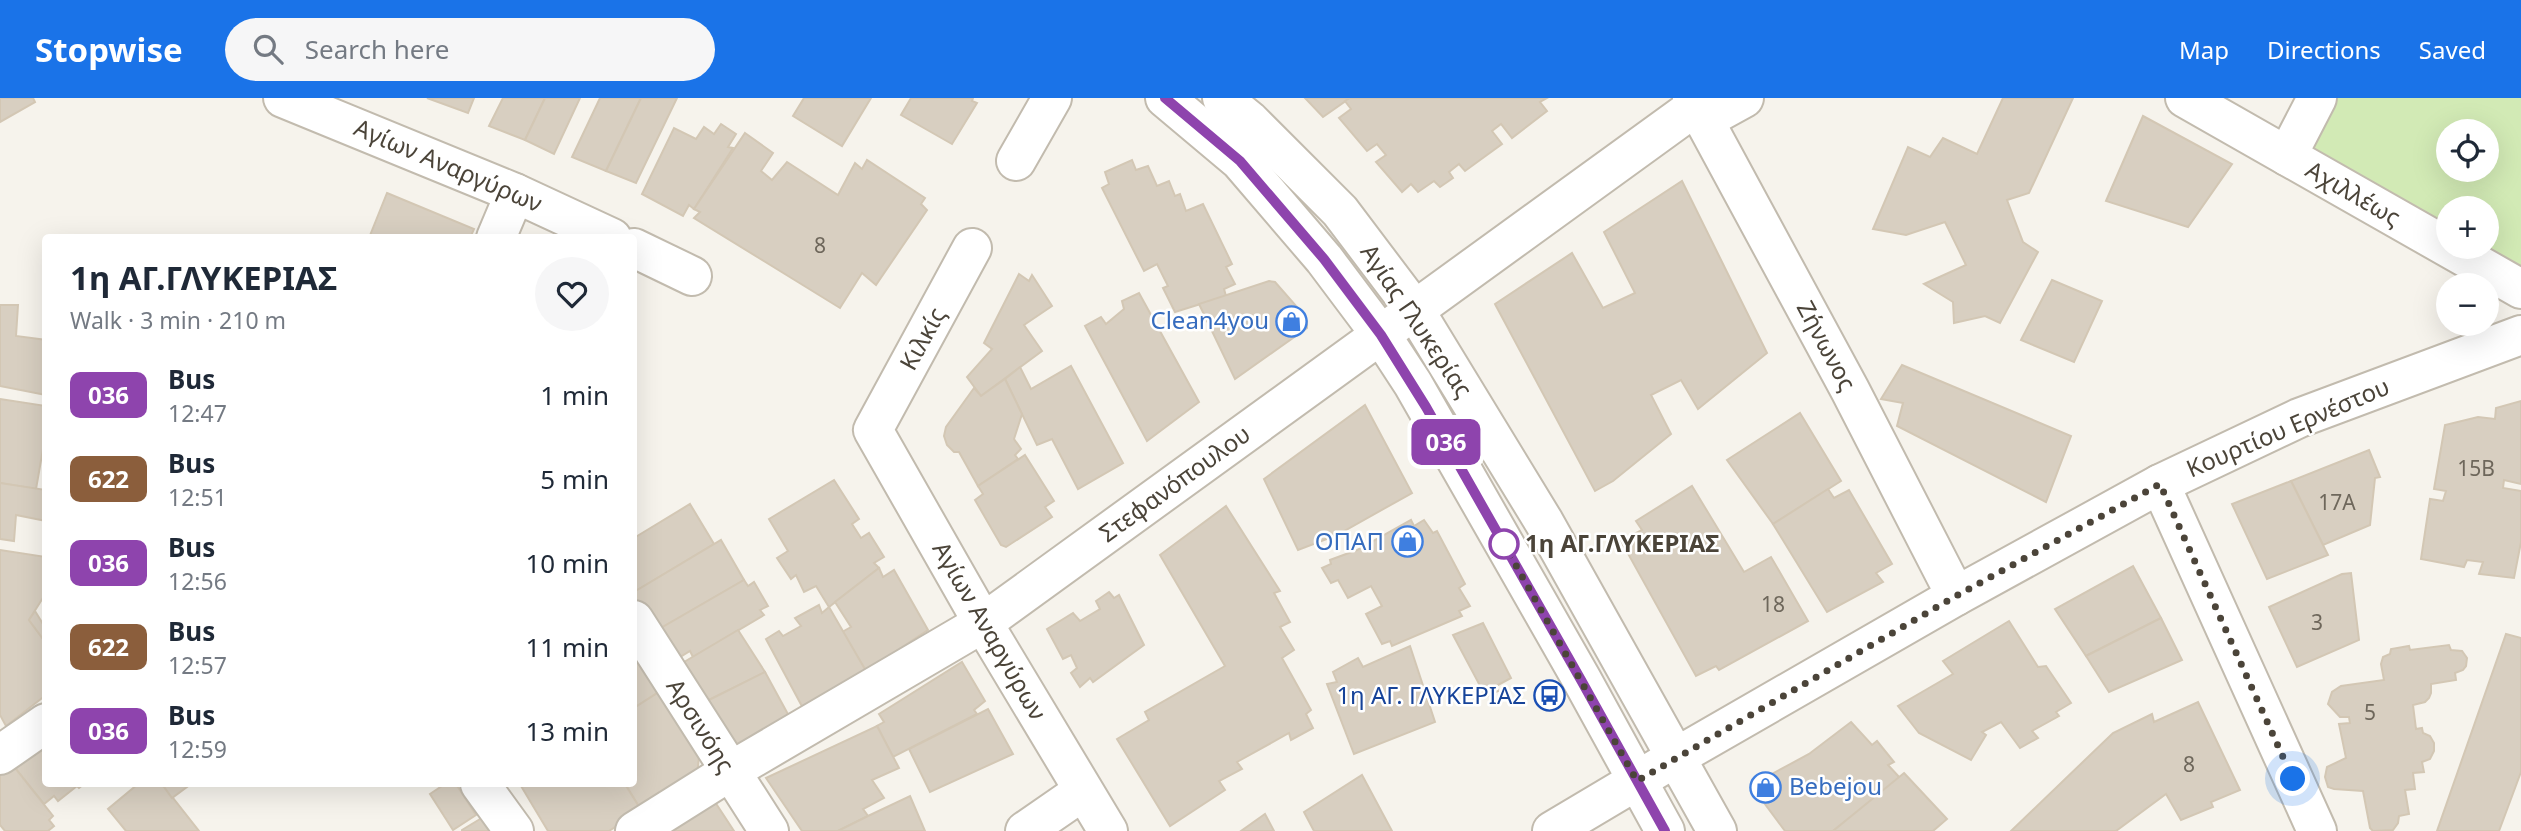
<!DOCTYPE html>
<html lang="en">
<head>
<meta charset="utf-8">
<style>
  :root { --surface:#fff; --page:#f6f6f7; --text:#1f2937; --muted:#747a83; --accent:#1a73e8 }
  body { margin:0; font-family:"Noto Sans",sans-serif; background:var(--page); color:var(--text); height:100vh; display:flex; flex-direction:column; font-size:26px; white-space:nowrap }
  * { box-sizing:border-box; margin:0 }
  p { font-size:23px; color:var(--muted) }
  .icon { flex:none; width:38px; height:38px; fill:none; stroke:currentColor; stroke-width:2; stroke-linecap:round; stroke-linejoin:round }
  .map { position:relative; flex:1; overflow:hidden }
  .side { position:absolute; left:42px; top:136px; width:595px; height:553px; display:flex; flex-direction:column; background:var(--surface); border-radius:7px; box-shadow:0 7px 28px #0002 }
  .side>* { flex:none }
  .badge { padding:0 14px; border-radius:10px; font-size:24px; line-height:46px }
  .buttons { position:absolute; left:2436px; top:21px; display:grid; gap:14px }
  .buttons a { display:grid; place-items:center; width:63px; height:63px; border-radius:50%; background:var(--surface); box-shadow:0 7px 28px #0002; font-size:35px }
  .you { position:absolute; width:35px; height:35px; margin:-18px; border:5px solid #fff; border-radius:50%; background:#1a73e8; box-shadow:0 0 0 10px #1a73e833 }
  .map>.badge { position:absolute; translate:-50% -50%; box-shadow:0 0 0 4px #fff }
  .round { display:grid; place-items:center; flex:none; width:74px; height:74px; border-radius:37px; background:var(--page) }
  .head { display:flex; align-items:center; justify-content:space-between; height:119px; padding:0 28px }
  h1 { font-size:33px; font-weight:700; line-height:52px }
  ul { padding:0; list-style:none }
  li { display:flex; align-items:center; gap:21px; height:84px; padding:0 28px }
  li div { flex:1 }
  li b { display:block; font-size:26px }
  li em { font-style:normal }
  li .badge { min-width:77px; font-weight:700; text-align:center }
  header { display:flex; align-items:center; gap:42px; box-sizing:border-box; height:98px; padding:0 35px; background:var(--accent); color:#fff }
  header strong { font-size:33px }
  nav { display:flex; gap:38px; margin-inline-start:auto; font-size:24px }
  .search { width:490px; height:63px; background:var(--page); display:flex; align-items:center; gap:18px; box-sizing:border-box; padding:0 24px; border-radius:38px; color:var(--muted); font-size:26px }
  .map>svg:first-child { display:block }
  .green { fill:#d2eab5; fill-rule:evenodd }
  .building { fill:#d8cfc1; stroke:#d3c7b4; stroke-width:2 }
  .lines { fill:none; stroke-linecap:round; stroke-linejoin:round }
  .minor-casing { stroke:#c2bbae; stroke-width:42 }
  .minor { stroke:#fff; stroke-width:38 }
  .line-casing { stroke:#fff; stroke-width:16 }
  .line { stroke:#8e44ad; stroke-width:10 }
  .walk { stroke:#4b4439; stroke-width:7; stroke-dasharray:0 12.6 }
  .stop-dot { fill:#fff; stroke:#8e44ad; stroke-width:3.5 }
  .labels { text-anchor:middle; stroke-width:5; stroke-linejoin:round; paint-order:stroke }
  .number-label { font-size:21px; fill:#6e675b }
  .street-label { font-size:24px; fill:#4b4439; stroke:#fff }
  .shop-label { font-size:24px; fill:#366cbe; stroke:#fff; text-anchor:end }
  .stop-label { font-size:24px; font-weight:bold; fill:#4b4439; stroke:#fff; text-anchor:start }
  .transit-label { font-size:24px; fill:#164399; stroke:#fff; text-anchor:end }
</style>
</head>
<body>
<header>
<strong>Stopwise</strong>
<div class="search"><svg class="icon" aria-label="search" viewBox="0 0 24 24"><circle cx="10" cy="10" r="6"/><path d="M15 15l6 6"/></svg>Search here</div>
<nav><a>Map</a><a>Directions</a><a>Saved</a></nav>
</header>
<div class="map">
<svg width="2521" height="733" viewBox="0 0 2521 733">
  <rect width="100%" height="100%" fill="#f6f3ec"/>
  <path class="green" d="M2325,0H2521V173L2475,149H2487V110H2448V134L2300,54ZM2448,33H2487V72H2448Z"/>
  <g class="building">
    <path d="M0,0H33L35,4L0,24Z"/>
    <path d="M427,0H474L468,15Z"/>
    <path d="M503,0H545L525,42L489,28Z"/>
    <path d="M545,0H580L554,56L525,42Z"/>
    <path d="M600,0H641L606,73L572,59Z"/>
    <path d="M641,0H677L636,85L606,73Z"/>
    <path d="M804,0H871L842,48L793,18Z"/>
    <path d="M911,0H973L972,3L977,5L952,46L901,17Z"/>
    <path d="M1305,0H1350L1323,19Z"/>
    <path d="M1350,0H1547L1540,4L1547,13L1512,40L1501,26L1492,33L1502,46L1465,73L1459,66L1449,74L1453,80L1440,89L1434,83L1418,94L1411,86L1402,94L1376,64L1386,57L1377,46L1367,53L1339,20L1351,11L1345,3Z"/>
    <path d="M2003,0H2073L2029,95L2007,102L2023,144L2038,154L2000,225L1985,218L1954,225L1953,204L1924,186L1966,167L1945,124L1906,137L1873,131L1908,49L1930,59L1943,40L1977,56Z"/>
    <path d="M2143,18L2232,66L2188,129L2106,103Z"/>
    <path d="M721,26L736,36L728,49L733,50L694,111L689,107L683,118L642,96L674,30L696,41L704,29L714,36Z"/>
    <path d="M745,35L773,55L761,73L772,82L787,64L838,97L855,65L862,71L867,62L925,100L921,106L927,112L876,187L862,175L840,210L694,120L700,114L694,111Z"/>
    <path d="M1132,62L1136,72L1148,68L1157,88L1169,83L1175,98L1180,96L1186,113L1203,106L1232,166L1226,169L1235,186L1224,191L1226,198L1175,214L1163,190L1168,188L1157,166L1144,173L1102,90L1109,86L1105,74Z"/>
    <path d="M1682,83L1767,255L1698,311L1681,282L1651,297L1671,336L1613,383L1595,393L1495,206L1572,155L1603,210L1635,195L1604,134Z"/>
    <path d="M387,95L474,131L470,140H369Z"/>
    <path d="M1019,176L1029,183L1032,177L1052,208L1024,227L1042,253L981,298L967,279L992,251L984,245Z"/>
    <path d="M2052,182L2102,203L2074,264L2021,242Z"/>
    <path d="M1269,183L1275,184L1304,217L1307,223V230L1235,281L1199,206Z"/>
    <path d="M1139,195L1199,304L1147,343L1085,228L1101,219L1106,226L1124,211L1122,203Z"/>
    <path d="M0,207H18L16,238L46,242V297L0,288Z"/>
    <path d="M1902,267L2071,338L2046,404L1897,328L1903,305L1881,301Z"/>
    <path d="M1071,268L1123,365L1078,391L1052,341L1037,347L1005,281L1020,269L1031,291Z"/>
    <path d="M1005,281L1022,316L1014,341L1021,351L1015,357L1018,361L978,388L959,354H954L947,347L944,338L946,329L974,290L981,298Z"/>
    <path d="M0,301L46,308V334L36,391L0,385Z"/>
    <path d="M2521,303V386L2504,382L2503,390L2521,393V444L2514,480L2479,476L2483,464L2467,462L2464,469L2421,461L2430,401L2443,403L2446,393L2434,391L2445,327L2478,319L2495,321L2496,310Z"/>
    <path d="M1365,307L1412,395L1337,437L1298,452L1264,381Z"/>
    <path d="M1800,315L1841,383L1773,426L1727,362Z"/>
    <path d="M2369,352L2380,379L2375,380L2370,427L2323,447L2291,383Z"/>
    <path d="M1025,357L1054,403L1045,409L1052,419L1006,449L1001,447L975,402L983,396L978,388Z"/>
    <path d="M834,382L859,421L852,426L861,440L869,435L884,459L874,465L879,470L829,509L816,488L804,494L796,477L791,481L777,460L788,453L769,421Z"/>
    <path d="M2291,383L2328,457L2267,481L2232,406Z"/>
    <path d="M0,385L46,392V423L16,417L14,443L0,441Z"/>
    <path d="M1692,388L1744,474L1771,459L1808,523L1719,572L1716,568L1696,578L1621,443L1642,432L1636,423Z"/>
    <path d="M1828,391L1834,400L1849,392L1892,466L1876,475L1883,484L1827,514L1773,426Z"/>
    <path d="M690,406L714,446L634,494V440Z"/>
    <path d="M1226,408L1280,493L1274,495L1290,524L1280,529L1294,552L1282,560L1311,612L1306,616L1313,630L1291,642L1289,635L1237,664L1242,671L1219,683L1225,692L1170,728L1117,641L1149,622L1145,614L1225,568L1160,457Z"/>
    <path d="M1411,422L1414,428L1424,422L1433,435L1437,433L1465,486L1459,490L1470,508L1459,513L1462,518L1392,548L1390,543L1382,546L1366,516L1382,508L1371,488L1348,500L1338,482L1331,485L1322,470L1331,466L1330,462L1357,452Z"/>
    <path d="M721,442L744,482L654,534L634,498V494Z"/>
    <path d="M0,452L46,459V495L29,522L46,545V597L6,628L0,617Z"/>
    <path d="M2133,468L2161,520L2086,558L2055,511Z"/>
    <path d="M879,470L883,479L894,472L928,532L866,573L842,534L851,529L835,504Z"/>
    <path d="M2351,475L2359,542L2297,569L2269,509L2342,476Z"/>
    <path d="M744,482L748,488L754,484L768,508L760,512L764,517L693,559L690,553L672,564L654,534Z"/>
    <path d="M1109,494L1114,500L1119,497L1144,547L1093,584L1090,580L1080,589L1071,575L1077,570L1071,557L1063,561L1047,531L1073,515L1080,523L1100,511L1096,503Z"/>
    <path d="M819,507L822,515L829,509L866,573L804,612L766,541L779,533L783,538L801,528L795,520Z"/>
    <path d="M35,513L43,526L46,524V545L29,522Z"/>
    <path d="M2161,520L2182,562L2109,594L2086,558Z"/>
    <path d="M2009,523L2038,569L2046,568L2071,605L2056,614L2059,618L2032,633L2038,640L2020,650L2001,624L1982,634L1986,637L1971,662L1919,635L1898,608L1953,576L1943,563Z"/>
    <path d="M1483,525L1511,580L1496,588L1498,593L1486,599L1453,537Z"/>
    <path d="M738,532L765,574L703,605L679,567Z"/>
    <path d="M2506,536L2521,540V674L2499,733H2437Z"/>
    <path d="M634,547L662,592L634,610Z"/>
    <path d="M2449,547L2451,552L2462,553L2467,560L2466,568L2463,572L2455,575L2456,582L2431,586V595L2429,600L2425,604L2413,607L2416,631L2422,630L2423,635L2430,638L2434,645V653L2430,661L2422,664L2424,674L2413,675L2415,691L2405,692L2409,716L2399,718L2398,725L2393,732L2373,733L2370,730L2363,693L2334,691L2328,689L2325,679L2327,669L2346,660L2339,626L2350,625L2349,619H2340L2328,606L2332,594L2341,588L2384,582L2381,566L2383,559L2390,556L2391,551L2409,548L2410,552Z"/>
    <path d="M1410,548L1435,624L1354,656L1327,586L1337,584L1333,574L1358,560L1363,569Z"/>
    <path d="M962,564L985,603L974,612L977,616L893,659L877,628L884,624L879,616Z"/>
    <path d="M765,574L790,620L733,655L703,605Z"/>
    <path d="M662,592L700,650L697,677L641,712L625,686H634V610Z"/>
    <path d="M2198,604L2240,692L2211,704L2213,709L2181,722L2166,696L2116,733H2011L2113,635L2152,616L2154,624Z"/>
    <path d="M988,611L1013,656L930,694L909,651Z"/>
    <path d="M1851,624L1872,647L1877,643L1894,664L1888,667L1900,680L1833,733H1785L1762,702L1757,684L1809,656Z"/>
    <path d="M877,628L899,670L872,682L884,700L863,711L868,718L838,733H802L766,680Z"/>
    <path d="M46,638V686H84L79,690L77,688L58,703L54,698L44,706L11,665Z"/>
    <path d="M11,665L53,718L49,722L54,728L48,733H5L0,727V673Z"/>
    <path d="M1904,675L1947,721L1933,733H1833Z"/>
    <path d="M1362,677L1392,733H1314L1304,714Z"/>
    <path d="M138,686H162L199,733H126L108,711Z"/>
    <path d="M162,686H191L172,700Z"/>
    <path d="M445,686H456L476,717L453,732L430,696Z"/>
    <path d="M525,686H625L641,712L609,733H548L521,688Z"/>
    <path d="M910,698L925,733H838L868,718Z"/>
    <path d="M715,704L734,733H654L668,724L674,732Z"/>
    <path d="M1265,716L1274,733H1241Z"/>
    <path d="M485,718L495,733H462V732Z"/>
  </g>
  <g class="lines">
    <defs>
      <g id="minor">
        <path d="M283,0L515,95L612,140"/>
        <path d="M1165,0L1240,63L1324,161L1381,237L1413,286L1582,582L1665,733"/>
        <path d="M1222,0L1250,23L1340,113L1414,211L1544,424L1717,733"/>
        <path d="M1692,0L1850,292L1956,498"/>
        <path d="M2185,0L2521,191"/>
        <path d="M1704,22L1744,0"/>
        <path d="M2287,58L2317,0"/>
        <path d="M1016,63L1052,0"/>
        <path d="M496,140L515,95"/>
        <path d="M634,150L692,178"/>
        <path d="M972,150L873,332L983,525L1108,733"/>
        <path d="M2160,386L2317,733"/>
        <path d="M634,522L769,733"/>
        <path d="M0,657L46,625"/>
        <path d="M480,686L514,733"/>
        <path d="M635,733L729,674L983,525L1696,8"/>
        <path d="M1025,733L1083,693"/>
        <path d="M1552,733L1690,651L1956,498L2160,386L2299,320L2521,237"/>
      </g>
    </defs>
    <use href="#minor" class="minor-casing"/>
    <use href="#minor" class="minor"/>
  </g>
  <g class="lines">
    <defs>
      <path id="line" d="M1165,0L1240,63L1324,161L1381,237L1426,309L1581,582L1665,733"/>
    </defs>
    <use href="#line" class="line-casing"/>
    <use href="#line" class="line"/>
    <path class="walk" d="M1504,446L1637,683L1956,498L2160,386L2293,681"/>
  </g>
  <defs>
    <symbol id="shop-ring" viewBox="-11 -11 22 22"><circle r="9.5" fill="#fff" stroke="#3f7fe0" stroke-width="1.5"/><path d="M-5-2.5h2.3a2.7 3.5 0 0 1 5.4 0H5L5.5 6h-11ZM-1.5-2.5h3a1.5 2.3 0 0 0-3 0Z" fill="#3f7fe0"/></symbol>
    <symbol id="bus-ring" viewBox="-11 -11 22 22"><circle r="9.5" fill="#fff" stroke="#1a4fb4" stroke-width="1.5"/><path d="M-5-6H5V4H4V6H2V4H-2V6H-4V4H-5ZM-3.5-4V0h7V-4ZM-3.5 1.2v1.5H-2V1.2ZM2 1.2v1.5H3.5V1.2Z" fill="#1a4fb4"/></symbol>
  </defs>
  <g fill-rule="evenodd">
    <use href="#shop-ring" x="1274" y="206" width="35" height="35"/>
    <use href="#shop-ring" x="1390" y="426" width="35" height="35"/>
    <use href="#bus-ring" x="1532" y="580" width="35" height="35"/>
    <use href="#shop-ring" x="1748" y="672" width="35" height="35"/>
  </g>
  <circle class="stop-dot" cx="1504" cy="446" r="14"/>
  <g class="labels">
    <g class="number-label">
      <text x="820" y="155">8</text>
      <text x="2476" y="378">15Β</text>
      <text x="2337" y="412">17Α</text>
      <text x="1773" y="514">18</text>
      <text x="2317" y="532">3</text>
      <text x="2370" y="622">5</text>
      <text x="2189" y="674">8</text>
    </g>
    <g class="street-label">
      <text transform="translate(448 68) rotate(23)" y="8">Αγίων Αναργύρων</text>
      <text transform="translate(2353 96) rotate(30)" y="8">Αχιλλέως</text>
      <text transform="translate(1416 223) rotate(56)" y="8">Αγίας Γλυκερίας</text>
      <text transform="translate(923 241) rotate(-61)" y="8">Κιλκίς</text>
      <text transform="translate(1826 248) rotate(62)" y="8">Ζήνωνος</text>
      <text transform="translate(2288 330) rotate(-23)" y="8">Κουρτίου Ερνέστου</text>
      <text transform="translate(1175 386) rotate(-36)" y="8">Στεφανόπουλου</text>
      <text transform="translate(989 533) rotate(60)" y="8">Αγίων Αναργύρων</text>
      <text transform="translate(700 628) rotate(58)" y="8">Αρσινόης</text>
    </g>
    <g class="shop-label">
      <text x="1269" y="231">Clean4you</text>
      <text x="1384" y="452">ΟΠΑΠ</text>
      <text x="1789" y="697" text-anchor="start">Bebejou</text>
    </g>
    <g class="stop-label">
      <text x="1525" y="454">1η ΑΓ.ΓΛΥΚΕΡΙΑΣ</text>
    </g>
    <g class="transit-label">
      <text x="1526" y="606">1η ΑΓ. ΓΛΥΚΕΡΙΑΣ</text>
    </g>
  </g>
</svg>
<div class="buttons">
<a><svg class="icon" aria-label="locate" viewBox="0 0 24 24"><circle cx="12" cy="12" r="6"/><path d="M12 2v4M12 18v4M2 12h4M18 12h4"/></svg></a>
<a>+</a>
<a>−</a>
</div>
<div class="you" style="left:2293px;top:681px"></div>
<b class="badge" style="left:1446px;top:344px;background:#8e44ad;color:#fff">036</b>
<section class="side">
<div class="head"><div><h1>1η ΑΓ.ΓΛΥΚΕΡΙΑΣ</h1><p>Walk · 3 min · 210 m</p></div><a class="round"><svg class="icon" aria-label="heart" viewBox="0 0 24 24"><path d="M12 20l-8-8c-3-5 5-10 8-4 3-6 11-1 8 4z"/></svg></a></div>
<ul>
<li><span class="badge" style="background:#8e44ad;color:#fff">036</span><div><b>Bus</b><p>12:47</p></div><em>1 min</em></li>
<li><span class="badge" style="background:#8b5e3c;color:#fff">622</span><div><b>Bus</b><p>12:51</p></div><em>5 min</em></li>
<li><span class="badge" style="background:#8e44ad;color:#fff">036</span><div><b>Bus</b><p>12:56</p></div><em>10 min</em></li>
<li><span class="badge" style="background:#8b5e3c;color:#fff">622</span><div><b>Bus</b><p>12:57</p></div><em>11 min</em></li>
<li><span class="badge" style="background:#8e44ad;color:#fff">036</span><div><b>Bus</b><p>12:59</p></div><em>13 min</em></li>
</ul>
</section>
</div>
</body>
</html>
